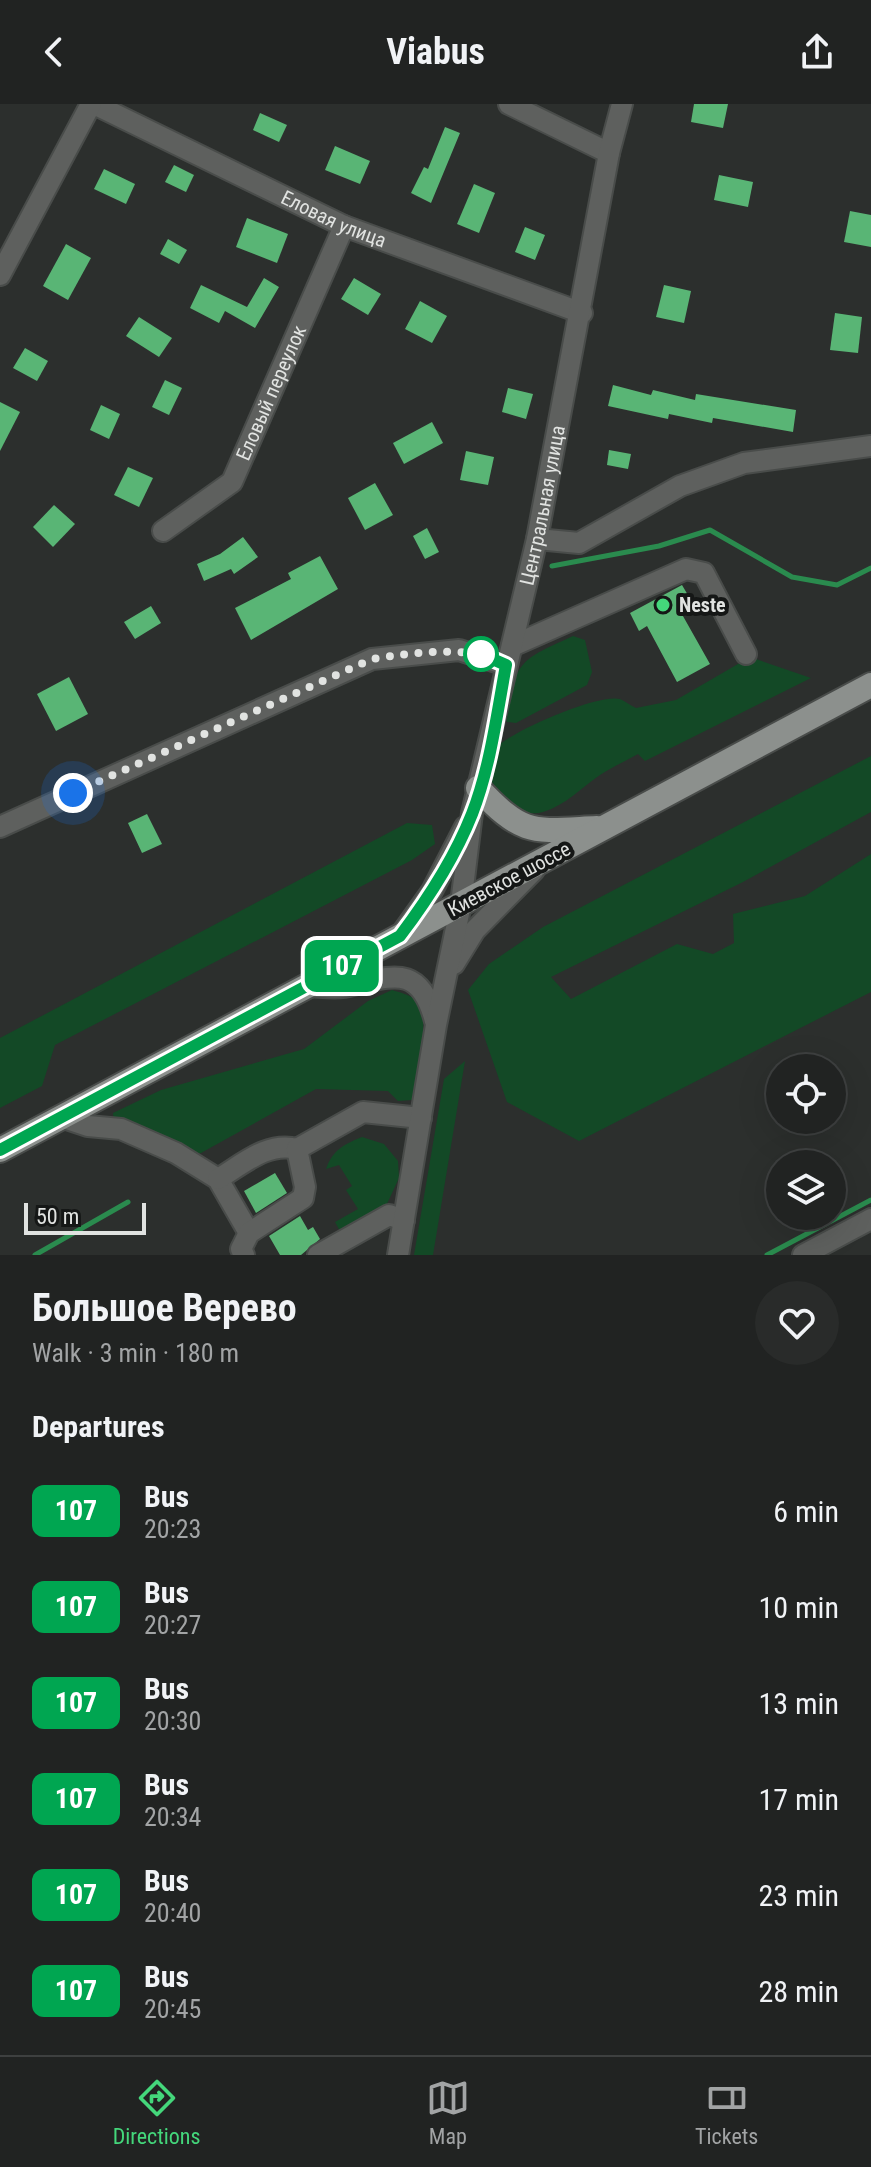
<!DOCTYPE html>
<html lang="en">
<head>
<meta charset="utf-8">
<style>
  :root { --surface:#212322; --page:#292b2a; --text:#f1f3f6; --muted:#a2a4a5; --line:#3e4040; --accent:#44d77b }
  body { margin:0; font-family:"Roboto Condensed",sans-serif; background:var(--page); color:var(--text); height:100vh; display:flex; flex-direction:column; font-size:30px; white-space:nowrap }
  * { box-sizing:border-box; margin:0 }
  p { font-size:26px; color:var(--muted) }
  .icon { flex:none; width:44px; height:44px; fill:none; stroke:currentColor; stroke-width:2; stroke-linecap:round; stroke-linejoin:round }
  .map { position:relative; height:1151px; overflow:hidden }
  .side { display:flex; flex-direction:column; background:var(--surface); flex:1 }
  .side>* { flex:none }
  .badge { padding:0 16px; border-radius:12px; font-size:28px; line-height:52px }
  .tools { position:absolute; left:766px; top:950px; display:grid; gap:16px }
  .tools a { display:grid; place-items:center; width:80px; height:80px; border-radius:50%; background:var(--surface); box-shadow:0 8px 32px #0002,0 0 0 2px var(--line); font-size:40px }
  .scale { position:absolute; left:24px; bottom:20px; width:122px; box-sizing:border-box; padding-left:8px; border:4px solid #e1e3e1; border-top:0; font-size:22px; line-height:28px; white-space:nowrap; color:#e1e3e1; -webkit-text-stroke:6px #151716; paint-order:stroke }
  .you { position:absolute; width:40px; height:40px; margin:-20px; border:6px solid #fff; border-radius:50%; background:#1a73e8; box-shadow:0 0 0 12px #1a73e833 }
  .map>.badge { position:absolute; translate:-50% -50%; box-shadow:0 0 0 4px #fff }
  h2 { padding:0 32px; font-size:30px; line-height:72px }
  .round { display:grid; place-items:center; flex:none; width:84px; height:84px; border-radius:42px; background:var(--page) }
  .summary { display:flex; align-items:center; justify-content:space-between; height:136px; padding:0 32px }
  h1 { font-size:38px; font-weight:700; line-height:60px }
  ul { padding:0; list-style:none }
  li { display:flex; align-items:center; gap:24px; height:96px; padding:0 32px }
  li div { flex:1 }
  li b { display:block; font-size:30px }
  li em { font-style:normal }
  li .badge { min-width:88px; font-weight:700; text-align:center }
  header { display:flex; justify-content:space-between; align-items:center; height:104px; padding:0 32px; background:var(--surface); font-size:36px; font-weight:700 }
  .menu { display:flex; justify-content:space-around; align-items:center; height:112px; border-top:2px solid var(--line); background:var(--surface); font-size:22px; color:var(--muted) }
  .menu a { display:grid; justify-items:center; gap:4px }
  .menu .active { color:var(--accent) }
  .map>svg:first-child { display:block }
  .green { fill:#134926 }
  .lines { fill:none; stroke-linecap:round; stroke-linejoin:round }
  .stream { stroke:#2a8b4e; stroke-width:5 }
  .building { fill:#59b575 }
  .minor-casing { stroke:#494c4a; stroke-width:24 }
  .major-casing { stroke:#494c4a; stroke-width:28 }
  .minor { stroke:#5e605e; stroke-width:20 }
  .major { stroke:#8c908d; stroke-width:24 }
  .line-casing { stroke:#fff; stroke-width:18 }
  .line { stroke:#00a651; stroke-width:12 }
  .walk { stroke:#e1e3e1; stroke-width:8; stroke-dasharray:0 14.4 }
  .poi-dot { fill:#44d77b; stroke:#151716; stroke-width:3 }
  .stop-dot { fill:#fff; stroke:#00a651; stroke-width:4 }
  .labels { text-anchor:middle; stroke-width:8; stroke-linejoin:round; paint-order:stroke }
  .street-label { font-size:20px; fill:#e1e3e1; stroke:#151716 }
  .poi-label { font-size:20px; font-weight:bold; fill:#e1e3e1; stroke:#151716; text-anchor:start }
</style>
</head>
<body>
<header><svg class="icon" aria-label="back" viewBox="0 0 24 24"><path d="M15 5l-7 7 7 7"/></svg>Viabus<svg class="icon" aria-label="share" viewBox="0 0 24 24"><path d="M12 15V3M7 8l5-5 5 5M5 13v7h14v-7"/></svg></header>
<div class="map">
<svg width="871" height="1151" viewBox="0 0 871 1151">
  <rect width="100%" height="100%" fill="#2c2f2d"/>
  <g class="green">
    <path d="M573,532L585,536L592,568L587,581L516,619L507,618L505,612C517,555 521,556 573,532Z"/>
    <path d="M750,553L811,574L645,657L638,650C626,657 612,663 600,671C581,684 566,701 543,708C512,717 474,673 495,645C508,628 599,589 620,595C625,597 631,602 636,604L676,596Z"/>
    <path d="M871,652V708L743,778L551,873L571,895L677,840L713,850L734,839L733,810L805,792L871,750V888L579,1037L507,998L468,886L489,860L543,823Z"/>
    <path d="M407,719L432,721L435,740L412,756L55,941L42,982L0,1004V934Z"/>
    <path d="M392,886C402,889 415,892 420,901C430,918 415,976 412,996L398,997L388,987L316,985L201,1049H186L114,1019L113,1009L161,986L304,945L368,897Z"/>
    <path d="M465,957L433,1151H414L444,975Z"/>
    <path d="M362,1033L384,1040L398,1057L399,1074L386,1102L340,1127L335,1118L358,1105L346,1086L352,1082L339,1061L326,1065C333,1045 345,1040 362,1033Z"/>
  </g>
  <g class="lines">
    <g class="stream">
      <path d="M552,462L659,442L710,426L792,473L837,481L871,464"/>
      <path d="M35,1151L128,1098"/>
      <path d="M767,1151L871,1096"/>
    </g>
  </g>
  <g class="building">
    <path d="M694,0H728L723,24L691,18Z"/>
    <path d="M260,9L287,21L279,38L253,26Z"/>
    <path d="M445,23L460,29L431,99L411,89L424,63L428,65Z"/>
    <path d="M335,42L370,57L360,80L325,66Z"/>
    <path d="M174,61L194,71L186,88L165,78Z"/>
    <path d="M104,65L135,80L126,100L94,85Z"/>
    <path d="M719,71L753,78L748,103L714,96Z"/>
    <path d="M474,80L495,89L479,129L457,120Z"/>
    <path d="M850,107L871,111V143L844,138Z"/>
    <path d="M247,114L288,130L277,159L236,143Z"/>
    <path d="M525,123L545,131L535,156L515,148Z"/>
    <path d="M168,135L187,146L179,160L160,150Z"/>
    <path d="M66,140L91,154L68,196L43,182Z"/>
    <path d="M264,174L279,183L255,224L225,207L219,219L190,204L201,181L247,203Z"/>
    <path d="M354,174L381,190L368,211L341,195Z"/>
    <path d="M664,181L691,187L684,219L656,213Z"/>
    <path d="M420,197L447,212L432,239L405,225Z"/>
    <path d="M835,209L862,213L858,249L830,246Z"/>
    <path d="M139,213L172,234L159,253L126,232Z"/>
    <path d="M25,244L48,257L37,277L13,264Z"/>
    <path d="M165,276L182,284L169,311L152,303Z"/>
    <path d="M613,281L651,291L653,286L695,296L696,290L796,306L793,328L713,314L712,319L669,310L668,315L608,302Z"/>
    <path d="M508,284L533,290L526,315L502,308Z"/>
    <path d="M0,298L20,308L0,347Z"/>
    <path d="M101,301L120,310L109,335L90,326Z"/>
    <path d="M432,318L443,339L404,360L393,339Z"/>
    <path d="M609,346L631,350L628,365L607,361Z"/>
    <path d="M466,347L494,353L488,381L460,376Z"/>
    <path d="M128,363L153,374L139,403L114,391Z"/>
    <path d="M375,379L393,411L365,426L348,394Z"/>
    <path d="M54,401L75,420L53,443L33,423Z"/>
    <path d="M427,424L439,448L425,455L413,432Z"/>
    <path d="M243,433L258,453L234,470L231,465L204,477L197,460L220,450Z"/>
    <path d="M320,452L338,485L251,536L235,504L291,475L288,469Z"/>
    <path d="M682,481L692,498L679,505L710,560L677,578L647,522L639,527L630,509Z"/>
    <path d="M151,502L161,519L135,535L124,518Z"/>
    <path d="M69,573L88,610L56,627L37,590Z"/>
    <path d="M147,710L162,740L142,749L128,719Z"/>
    <path d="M275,1069L287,1089L256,1109L244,1087Z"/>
    <path d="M300,1112L308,1126L313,1123L320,1135L301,1151H280L269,1132Z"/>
  </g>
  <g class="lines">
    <defs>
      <g id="minor">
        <path id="s1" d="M94,0L344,122L582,209"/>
        <path d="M509,0L609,49"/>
        <path d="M0,171L91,0"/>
        <path id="s2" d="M163,427L232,378L344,122"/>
        <path d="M537,435L579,439L680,382L744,359L871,342"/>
        <path d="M512,542L686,465L704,469L746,550"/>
        <path d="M0,723L372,555L459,546L506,561"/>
        <path d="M402,829L432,787L465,723"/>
        <path d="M454,860L475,826L534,766"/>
        <path d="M305,882C317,882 332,885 344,883C389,874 419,856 435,917"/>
        <path d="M61,1013L88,1022L121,1025L176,1049L218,1075L249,1129"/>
        <path d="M218,1075C243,1060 268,1037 297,1045"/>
        <path d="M244,1151L241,1145L249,1129L303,1094L305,1083L297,1045L363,1008L421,1014"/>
        <path d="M318,1151L389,1111L404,1116"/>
        <path id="s3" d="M398,1151L436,921L461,800L472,709L537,435L609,49L622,0"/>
        <path d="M803,1151L871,1115"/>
      </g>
      <g id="major">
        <path d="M478,684C524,733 533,727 597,724"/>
        <path d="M0,1046L871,581"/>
      </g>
    </defs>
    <use href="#minor" class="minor-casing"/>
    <use href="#major" class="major-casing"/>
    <use href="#minor" class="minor"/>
    <use href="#major" class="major"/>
  </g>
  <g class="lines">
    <defs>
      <path id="line" d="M0,1046L400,832C428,795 455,753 472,710C490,664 497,610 506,561L481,550"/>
    </defs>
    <use href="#line" class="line-casing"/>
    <use href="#line" class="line"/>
    <path class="walk" d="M73,689L372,555C410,549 444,545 481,550"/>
  </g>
  <circle class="poi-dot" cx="663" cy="501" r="8"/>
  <circle class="stop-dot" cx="481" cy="550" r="16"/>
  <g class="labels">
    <g class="street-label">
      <text dy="7" stroke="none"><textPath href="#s1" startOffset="266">Еловая улица</textPath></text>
      <text dy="7" stroke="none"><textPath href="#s2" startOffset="182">Еловый переулок</textPath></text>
      <text dy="7" stroke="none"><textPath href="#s3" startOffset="764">Центральная улица</textPath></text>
      <text transform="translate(509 775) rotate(-28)" y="7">Киевское шоссе</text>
    </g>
    <g class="poi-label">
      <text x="679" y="508">Neste</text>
    </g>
  </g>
</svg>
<div class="tools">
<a><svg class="icon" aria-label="locate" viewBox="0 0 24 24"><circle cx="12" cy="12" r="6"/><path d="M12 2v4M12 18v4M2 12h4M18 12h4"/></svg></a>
<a><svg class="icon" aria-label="layers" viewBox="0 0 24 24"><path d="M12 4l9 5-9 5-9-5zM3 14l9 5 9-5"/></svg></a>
</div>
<div class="scale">50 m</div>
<div class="you" style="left:73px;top:689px"></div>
<b class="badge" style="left:342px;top:862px;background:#00a651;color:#fff">107</b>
</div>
<section class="side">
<div class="summary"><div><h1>Большое Верево</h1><p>Walk · 3 min · 180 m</p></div><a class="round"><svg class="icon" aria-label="heart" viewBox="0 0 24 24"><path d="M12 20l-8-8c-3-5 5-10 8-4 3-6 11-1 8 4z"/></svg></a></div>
<h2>Departures</h2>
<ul>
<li><span class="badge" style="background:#00a651;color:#fff">107</span><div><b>Bus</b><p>20:23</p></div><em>6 min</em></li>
<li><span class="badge" style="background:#00a651;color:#fff">107</span><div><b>Bus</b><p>20:27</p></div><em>10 min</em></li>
<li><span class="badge" style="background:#00a651;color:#fff">107</span><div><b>Bus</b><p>20:30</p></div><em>13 min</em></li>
<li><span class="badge" style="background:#00a651;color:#fff">107</span><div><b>Bus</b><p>20:34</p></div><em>17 min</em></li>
<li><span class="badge" style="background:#00a651;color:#fff">107</span><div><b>Bus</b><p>20:40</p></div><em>23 min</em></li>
<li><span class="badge" style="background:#00a651;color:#fff">107</span><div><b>Bus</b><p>20:45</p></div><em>28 min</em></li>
</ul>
</section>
<nav class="menu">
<a class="active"><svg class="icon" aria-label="directions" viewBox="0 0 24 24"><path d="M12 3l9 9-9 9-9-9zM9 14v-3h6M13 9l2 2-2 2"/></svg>Directions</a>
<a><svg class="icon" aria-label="map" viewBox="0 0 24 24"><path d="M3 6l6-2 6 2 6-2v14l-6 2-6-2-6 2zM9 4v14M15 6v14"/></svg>Map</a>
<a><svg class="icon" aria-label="tickets" viewBox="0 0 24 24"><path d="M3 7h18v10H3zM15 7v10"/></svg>Tickets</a>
</nav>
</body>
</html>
